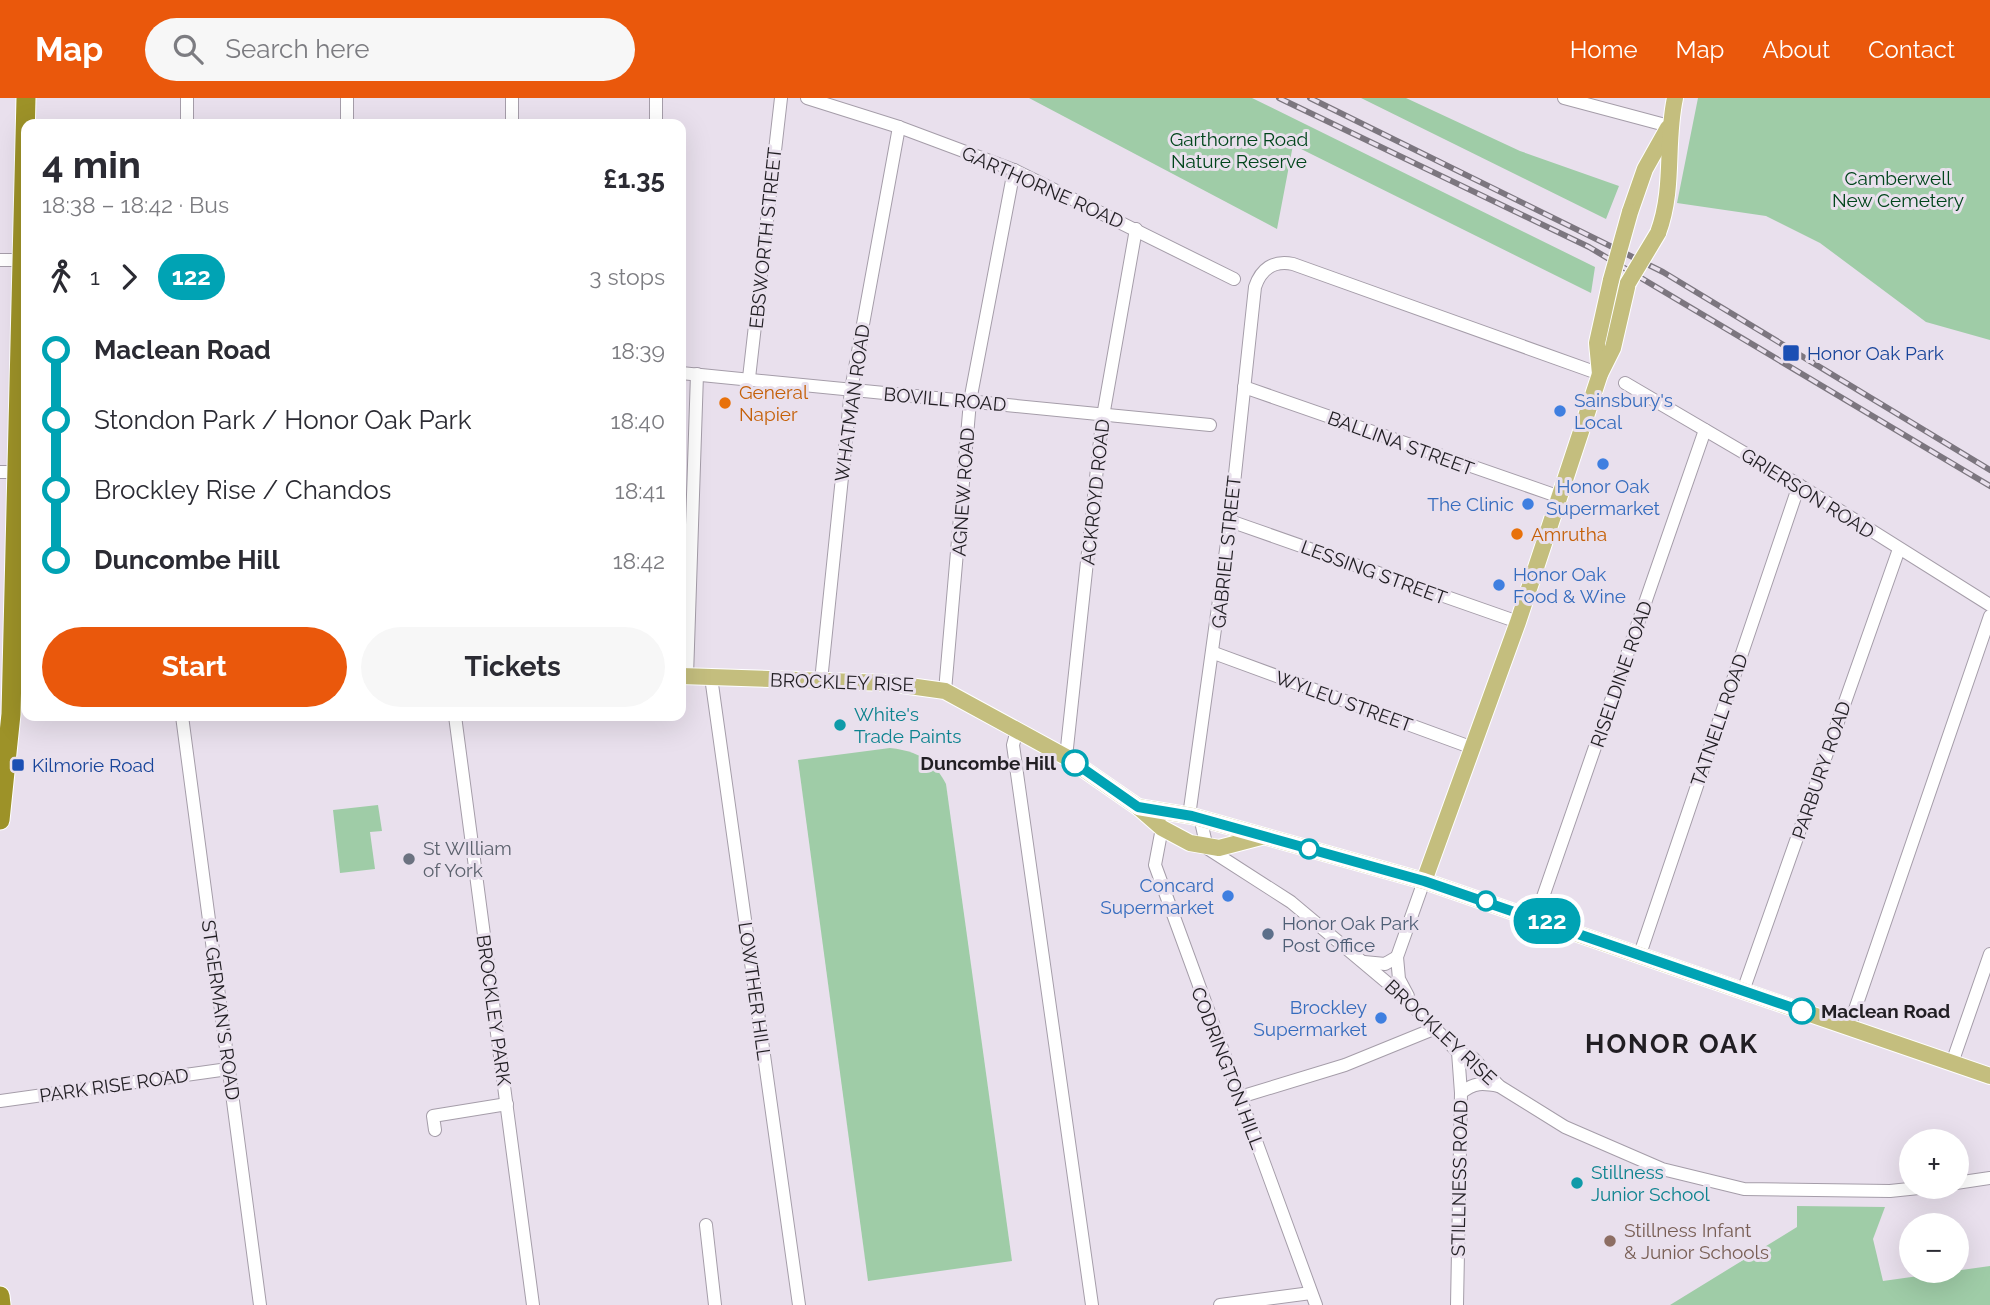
<!DOCTYPE html>
<html lang="en">
<head>
<meta charset="utf-8">
<style>
  :root { --surface:#fff; --page:#f7f7f7; --text:#2b2b33; --muted:#7c7c81; --accent:#ea580c }
  body { margin:0; font-family:Raleway,sans-serif; background:var(--page); color:var(--text); height:100vh; display:flex; flex-direction:column; font-size:26px; white-space:nowrap }
  * { box-sizing:border-box; margin:0 }
  p { font-size:23px; color:var(--muted) }
  .icon { flex:none; width:38px; height:38px; fill:none; stroke:currentColor; stroke-width:2; stroke-linecap:round; stroke-linejoin:round }
  .map { position:relative; flex:1; overflow:hidden }
  .sheet { position:absolute; left:21px; top:21px; width:665px; height:602px; display:flex; flex-direction:column; background:var(--surface); border-radius:14px; box-shadow:0 7px 28px #0002 }
  .sheet>* { flex:none }
  .badge { padding:0 14px; border-radius:23px; font-size:24px; line-height:46px }
  .fabs { position:absolute; left:1899px; top:1031px; display:grid; gap:14px }
  .fabs a { display:grid; place-items:center; width:70px; height:70px; border-radius:50%; background:var(--surface); box-shadow:0 7px 28px #0002; font-size:35px }
  .map>.badge { position:absolute; translate:-50% -50%; box-shadow:0 0 0 4px #fff }
  .legs { display:flex; align-items:center; gap:10px; height:77px; padding:0 21px; font-size:23px }
  .legs p { margin-inline-start:auto }
  .overview { display:flex; align-items:center; justify-content:space-between; height:119px; padding:0 21px }
  h1 { font-size:38px; font-weight:700; line-height:52px }
  .cta { display:flex; gap:14px; margin-top:auto; padding:14px 21px }
  .cta a { flex:1; height:80px; border-radius:42px; background:var(--accent); color:#fff; font-size:28px; font-weight:700; line-height:80px; text-align:center }
  .cta a+a { background:var(--page); color:var(--text) }
  ul { padding:0 21px; list-style:none }
  li { display:flex; align-items:center; gap:24px; height:70px; font-size:26px }
  li i { display:grid; place-items:center; width:10px; height:100%; margin:0 9px; background:currentColor }
  li i::after { content:''; width:18px; height:18px; margin:-9px; border:5px solid; border-radius:50%; background:var(--surface) }
  li p { margin-inline-start:auto }
  li:first-child i { background:linear-gradient(#0000 50%,currentColor 0) }
  li:last-child i { background:linear-gradient(currentColor 50%,#0000 0) }
  header { display:flex; align-items:center; gap:42px; box-sizing:border-box; height:98px; padding:0 35px; background:var(--accent); color:#fff }
  header strong { font-size:33px }
  nav { display:flex; gap:38px; margin-inline-start:auto; font-size:24px }
  .search { width:490px; height:63px; background:var(--page); display:flex; align-items:center; gap:18px; box-sizing:border-box; padding:0 24px; border-radius:38px; color:var(--muted); font-size:26px }
  .map>svg:first-child { display:block }
  .green { fill:#9fcca7 }
  .lines { fill:none; stroke-linecap:round; stroke-linejoin:round }
  .minor-casing { stroke:#a59da9; stroke-width:14 }
  .major-casing { stroke:#fff; stroke-width:18 }
  .highway-casing { stroke:#fff; stroke-width:21 }
  .minor { stroke:#fff; stroke-width:12 }
  .major { stroke:#c4be7e; stroke-width:16 }
  .highway { stroke:#9d9228; stroke-width:19 }
  .rail-casing { stroke:#7c767f; stroke-width:6 }
  .rail { stroke:#e9e0ed; stroke-width:3.5; stroke-dasharray:10; stroke-linecap:butt }
  .major-bridge-casing { stroke:#fff; stroke-width:18; stroke-linecap:butt }
  .major-bridge { stroke:#c4be7e; stroke-width:16 }
  .line-1-casing { stroke:#fff; stroke-width:16 }
  .line-1 { stroke:#00a3b4; stroke-width:10 }
  .transit-dot { fill:#1a4fb4; stroke:#e9e0ed; stroke-width:2.5 }
  .food-dot { fill:#e8710a; stroke:#e9e0ed; stroke-width:2.5 }
  .shop-dot { fill:#3f7fe0; stroke:#e9e0ed; stroke-width:2.5 }
  .culture-dot { fill:#0f9aa8; stroke:#e9e0ed; stroke-width:2.5 }
  .stop-1-dot { fill:#fff; stroke:#00a3b4; stroke-width:3.5 }
  .worship-dot { fill:#6b7280; stroke:#e9e0ed; stroke-width:2.5 }
  .service-dot { fill:#5c6f8a; stroke:#e9e0ed; stroke-width:2.5 }
  .education-dot { fill:#8d6e63; stroke:#e9e0ed; stroke-width:2.5 }
  .labels { text-anchor:middle; stroke-width:6; stroke-linejoin:round; paint-order:stroke }
  .park-label { font-size:19px; fill:#00451b; stroke:#e9e0ed }
  .street-label { font-size:19px; fill:#211e23; stroke:#e9e0ed }
  .transit-label { font-size:19px; fill:#164399; stroke:#e9e0ed; text-anchor:start }
  .food-label { font-size:19px; fill:#c56008; stroke:#e9e0ed; text-anchor:start }
  .shop-label { font-size:19px; fill:#366cbe; stroke:#e9e0ed; text-anchor:end }
  .culture-label { font-size:19px; fill:#0d838f; stroke:#e9e0ed; text-anchor:start }
  .stop-label { font-size:19px; font-weight:bold; fill:#211e23; stroke:#e9e0ed; text-anchor:end }
  .worship-label { font-size:19px; fill:#5b616d; stroke:#e9e0ed; text-anchor:start }
  .service-label { font-size:19px; fill:#4e5e75; stroke:#e9e0ed; text-anchor:start }
  .education-label { font-size:19px; fill:#785e54; stroke:#e9e0ed; text-anchor:start }
  .district-label { font-size:26px; font-weight:bold; letter-spacing:2px; fill:#211e23; stroke:#e9e0ed }
</style>
</head>
<body>
<header>
<strong>Map</strong>
<div class="search"><svg class="icon" aria-label="search" viewBox="0 0 24 24"><circle cx="10" cy="10" r="6"/><path d="M15 15l6 6"/></svg>Search here</div>
<nav><a>Home</a><a>Map</a><a>About</a><a>Contact</a></nav>
</header>
<div class="map">
<svg width="1990" height="1207" viewBox="0 0 1990 1207">
  <rect width="100%" height="100%" fill="#e9e0ed"/>
  <g class="green">
    <path d="M1029,0H1252L1595,169L1591,195L1293,47L1277,131Z"/>
    <path d="M1361,0H1406L1520,53L1619,88L1606,121Z"/>
    <path d="M1698,0H1990V242L1926,224L1820,145L1766,118L1677,105Z"/>
    <path d="M890,650C916,653 933,661 946,686L1012,1163L868,1183L798,662Z"/>
    <path d="M378,707L382,733L370,734L375,771L340,775L333,712Z"/>
    <path d="M1797,1108L1885,1109L1873,1141L1883,1183L1990,1168V1207H1670L1797,1129Z"/>
  </g>
  <g class="lines">
    <defs>
      <g id="minor">
        <path d="M807,0L899,29L1014,72L1234,181"/>
        <path d="M1564,0L1669,28"/>
        <path d="M187,26V0"/>
        <path d="M347,26V0"/>
        <path d="M512,26V0"/>
        <path d="M656,26V0"/>
        <path d="M0,162H22"/>
        <path d="M681,275L1210,327"/>
        <path d="M749,280L781,0"/>
        <path d="M1625,285L1799,387L1990,507"/>
        <path d="M1244,289L1560,399"/>
        <path d="M0,374H16"/>
        <path d="M1230,423L1518,524"/>
        <path d="M1214,555L1473,650"/>
        <path d="M687,578L697,276"/>
        <path d="M711,579L799,1207"/>
        <path d="M821,583L851,292L899,29"/>
        <path d="M945,593L970,303L1014,72"/>
        <path d="M182,618L260,1207"/>
        <path d="M455,618L533,1207"/>
        <path d="M1017,632L1013,647L1092,1207"/>
        <path d="M1066,659L1102,324L1136,131"/>
        <path d="M1189,718L1230,423L1255,189C1261,171 1273,162 1293,166L1600,276"/>
        <path d="M1209,722L1202,728L1207,750L1291,804L1403,898L1458,954L1473,960L1499,988L1565,1029L1662,1071L1744,1091L1890,1093L1938,1088"/>
        <path d="M1162,730L1155,767L1316,1207"/>
        <path d="M1536,819L1705,332"/>
        <path d="M1640,856L1799,387"/>
        <path d="M1364,864L1385,866L1397,859"/>
        <path d="M1743,893L1899,451"/>
        <path d="M1408,898L1399,881L1397,859L1424,783"/>
        <path d="M1849,929L1990,518"/>
        <path d="M1952,965L1990,856"/>
        <path d="M1461,995C1474,984 1483,985 1499,988"/>
        <path d="M1240,999L1345,967L1436,930"/>
        <path d="M0,1003L228,971"/>
        <path d="M435,1032L433,1018L507,1006"/>
        <path d="M1956,1085L1990,1080"/>
        <path d="M706,1127L715,1207"/>
        <path d="M1220,1207L1311,1195"/>
        <path d="M1457,1207L1461,995L1458,954"/>
      </g>
      <g id="major">
        <path d="M1630,114L1645,71L1668,30"/>
        <path d="M1658,135C1675,89 1665,46 1675,0"/>
        <path d="M1600,276L1597,245L1611,182"/>
        <path d="M681,578L888,585L945,593L1066,659L1138,709L1162,730L1190,745L1219,750L1261,739"/>
        <path d="M11,586L26,587"/>
        <path d="M1138,709L1192,718L1424,783L1990,978"/>
        <path d="M1424,783L1518,524L1600,276L1613,250L1628,185"/>
      </g>
      <g id="highway">
        <path d="M0,722L11,616L26,0"/>
        <path d="M0,1198L1,1207"/>
      </g>
    </defs>
    <use href="#minor" class="minor-casing"/>
    <use href="#major" class="major-casing"/>
    <use href="#highway" class="highway-casing"/>
    <use href="#minor" class="minor"/>
    <use href="#major" class="major"/>
    <use href="#highway" class="highway"/>
    <defs>
      <g id="rail">
        <path d="M1279,0L1589,149L1990,388"/>
        <path d="M1310,0L1663,174L1990,372"/>
      </g>
    </defs>
    <use href="#rail" class="rail-casing"/>
    <use href="#rail" class="rail"/>
    <defs>
      <g id="major-bridge">
        <path d="M1611,182L1630,114"/>
        <path d="M1628,185L1658,135"/>
      </g>
    </defs>
    <use href="#major-bridge" class="major-bridge-casing"/>
    <use href="#major-bridge" class="major-bridge"/>
  </g>
  <g class="lines">
    <defs>
      <path id="line-1" d="M1075,665L1138,709L1192,718L1424,783L1802,913"/>
    </defs>
    <use href="#line-1" class="line-1-casing"/>
    <use href="#line-1" class="line-1"/>
  </g>
  <g class="transit-dot">
    <rect x="1782" y="246" width="18" height="18" rx="3.5"/>
    <rect x="11" y="660" width="14" height="14" rx="3.5"/>
  </g>
  <g class="food-dot">
    <circle cx="725" cy="305" r="7"/>
    <circle cx="1517" cy="436" r="7"/>
  </g>
  <g class="shop-dot">
    <circle cx="1560" cy="313" r="7"/>
    <circle cx="1603" cy="366" r="7"/>
    <circle cx="1528" cy="406" r="7"/>
    <circle cx="1499" cy="487" r="7"/>
    <circle cx="1228" cy="798" r="7"/>
    <circle cx="1381" cy="920" r="7"/>
  </g>
  <g class="culture-dot">
    <circle cx="840" cy="627" r="7"/>
    <circle cx="1577" cy="1085" r="7"/>
  </g>
  <g class="stop-1-dot">
    <circle cx="1075" cy="665" r="12"/>
    <circle cx="1309" cy="751" r="9"/>
    <circle cx="1486" cy="803" r="9"/>
    <circle cx="1802" cy="913" r="12"/>
  </g>
  <circle class="worship-dot" cx="409" cy="761" r="7"/>
  <circle class="service-dot" cx="1268" cy="836" r="7"/>
  <circle class="education-dot" cx="1610" cy="1143" r="7"/>
  <g class="labels">
    <g class="park-label">
      <text x="1239" y="48">Garthorne Road<tspan x="1239" dy="22">Nature Reserve</tspan></text>
      <text x="1898" y="87">Camberwell<tspan x="1898" dy="22">New Cemetery</tspan></text>
    </g>
    <g class="street-label">
      <text transform="translate(1043 89) rotate(24)" y="7">GARTHORNE ROAD</text>
      <text transform="translate(765 140) rotate(-84)" y="7">EBSWORTH STREET</text>
      <text transform="translate(945 301) rotate(5)" y="7">BOVILL ROAD</text>
      <text transform="translate(852 305) rotate(-82)" y="7">WHATMAN ROAD</text>
      <text transform="translate(1401 345) rotate(20)" y="7">BALLINA STREET</text>
      <text transform="translate(963 394) rotate(-86)" y="7">AGNEW ROAD</text>
      <text transform="translate(1095 394) rotate(-84)" y="7">ACKROYD ROAD</text>
      <text transform="translate(1808 395) rotate(32)" y="7">GRIERSON ROAD</text>
      <text transform="translate(1226 454) rotate(-84)" y="7">GABRIEL STREET</text>
      <text transform="translate(1374 474) rotate(20)" y="7">LESSING STREET</text>
      <text transform="translate(1621 576) rotate(-71)" y="7">RISELDINE ROAD</text>
      <text transform="translate(842 584) rotate(2)" y="7">BROCKLEY RISE</text>
      <text transform="translate(1344 603) rotate(20)" y="7">WYLEU STREET</text>
      <text transform="translate(1719 622) rotate(-71)" y="7">TATNELL ROAD</text>
      <text transform="translate(1821 672) rotate(-71)" y="7">PARBURY ROAD</text>
      <text transform="translate(755 893) rotate(82)" y="7">LOWTHER HILL</text>
      <text transform="translate(221 912) rotate(82)" y="7">ST GERMAN'S ROAD</text>
      <text transform="translate(494 912) rotate(82)" y="7">BROCKLEY PARK</text>
      <text transform="translate(1441 934) rotate(43)" y="7">BROCKLEY RISE</text>
      <text transform="translate(1228 970) rotate(69)" y="7">CODRINGTON HILL</text>
      <text transform="translate(114 987) rotate(-8)" y="7">PARK RISE ROAD</text>
      <text transform="translate(1459 1080) rotate(-89)" y="7">STILLNESS ROAD</text>
    </g>
    <g class="transit-label">
      <text x="1807" y="262">Honor Oak Park</text>
      <text x="32" y="674">Kilmorie Road</text>
    </g>
    <g class="food-label">
      <text x="739" y="301">General<tspan x="739" dy="22">Napier</tspan></text>
      <text x="1531" y="443">Amrutha</text>
    </g>
    <g class="shop-label">
      <text x="1574" y="309" text-anchor="start">Sainsbury's<tspan x="1574" dy="22">Local</tspan></text>
      <text x="1603" y="395" text-anchor="middle">Honor Oak<tspan x="1603" dy="22">Supermarket</tspan></text>
      <text x="1514" y="413">The Clinic</text>
      <text x="1513" y="483" text-anchor="start">Honor Oak<tspan x="1513" dy="22">Food &amp; Wine</tspan></text>
      <text x="1214" y="794">Concard<tspan x="1214" dy="22">Supermarket</tspan></text>
      <text x="1367" y="916">Brockley<tspan x="1367" dy="22">Supermarket</tspan></text>
    </g>
    <g class="culture-label">
      <text x="854" y="623">White's<tspan x="854" dy="22">Trade Paints</tspan></text>
      <text x="1591" y="1081">Stillness<tspan x="1591" dy="22">Junior School</tspan></text>
    </g>
    <g class="stop-label">
      <text x="1056" y="672">Duncombe Hill</text>
      <text x="1821" y="920" text-anchor="start">Maclean Road</text>
    </g>
    <g class="worship-label">
      <text x="423" y="757">St WIlliam<tspan x="423" dy="22">of York</tspan></text>
    </g>
    <g class="service-label">
      <text x="1282" y="832">Honor Oak Park<tspan x="1282" dy="22">Post Office</tspan></text>
    </g>
    <g class="education-label">
      <text x="1624" y="1139">Stillness Infant<tspan x="1624" dy="22">&amp; Junior Schools</tspan></text>
    </g>
    <g class="district-label">
      <text x="1672" y="955">HONOR OAK</text>
    </g>
  </g>
</svg>
<div class="fabs">
<a>+</a>
<a>−</a>
</div>
<b class="badge" style="left:1547px;top:823px;background:#00a3b4;color:#fff">122</b>
<section class="sheet">
<div class="overview"><div><h1>4 min</h1><p>18:38 – 18:42 · Bus</p></div><b>£1.35</b></div>
<div class="legs"><svg class="icon" aria-label="walk" viewBox="0 0 24 24"><circle cx="13" cy="4" r="2"/><path d="M13 8l-2 6 4 7M11 14l-3 7M7 12l3-4h3l4 4"/></svg>1<svg class="icon" aria-label="forward" viewBox="0 0 24 24"><path d="M9 5l7 7-7 7"/></svg><b class="badge" style="background:#00a3b4;color:#fff">122</b><p>3 stops</p></div>
<ul>
<li><i style="color:#00a3b4"></i><b>Maclean Road</b><p>18:39</p></li>
<li><i style="color:#00a3b4"></i><span>Stondon Park / Honor Oak Park</span><p>18:40</p></li>
<li><i style="color:#00a3b4"></i><span>Brockley Rise / Chandos</span><p>18:41</p></li>
<li><i style="color:#00a3b4"></i><b>Duncombe Hill</b><p>18:42</p></li>
</ul>
<div class="cta"><a>Start</a><a>Tickets</a></div>
</section>
</div>
</body>
</html>
